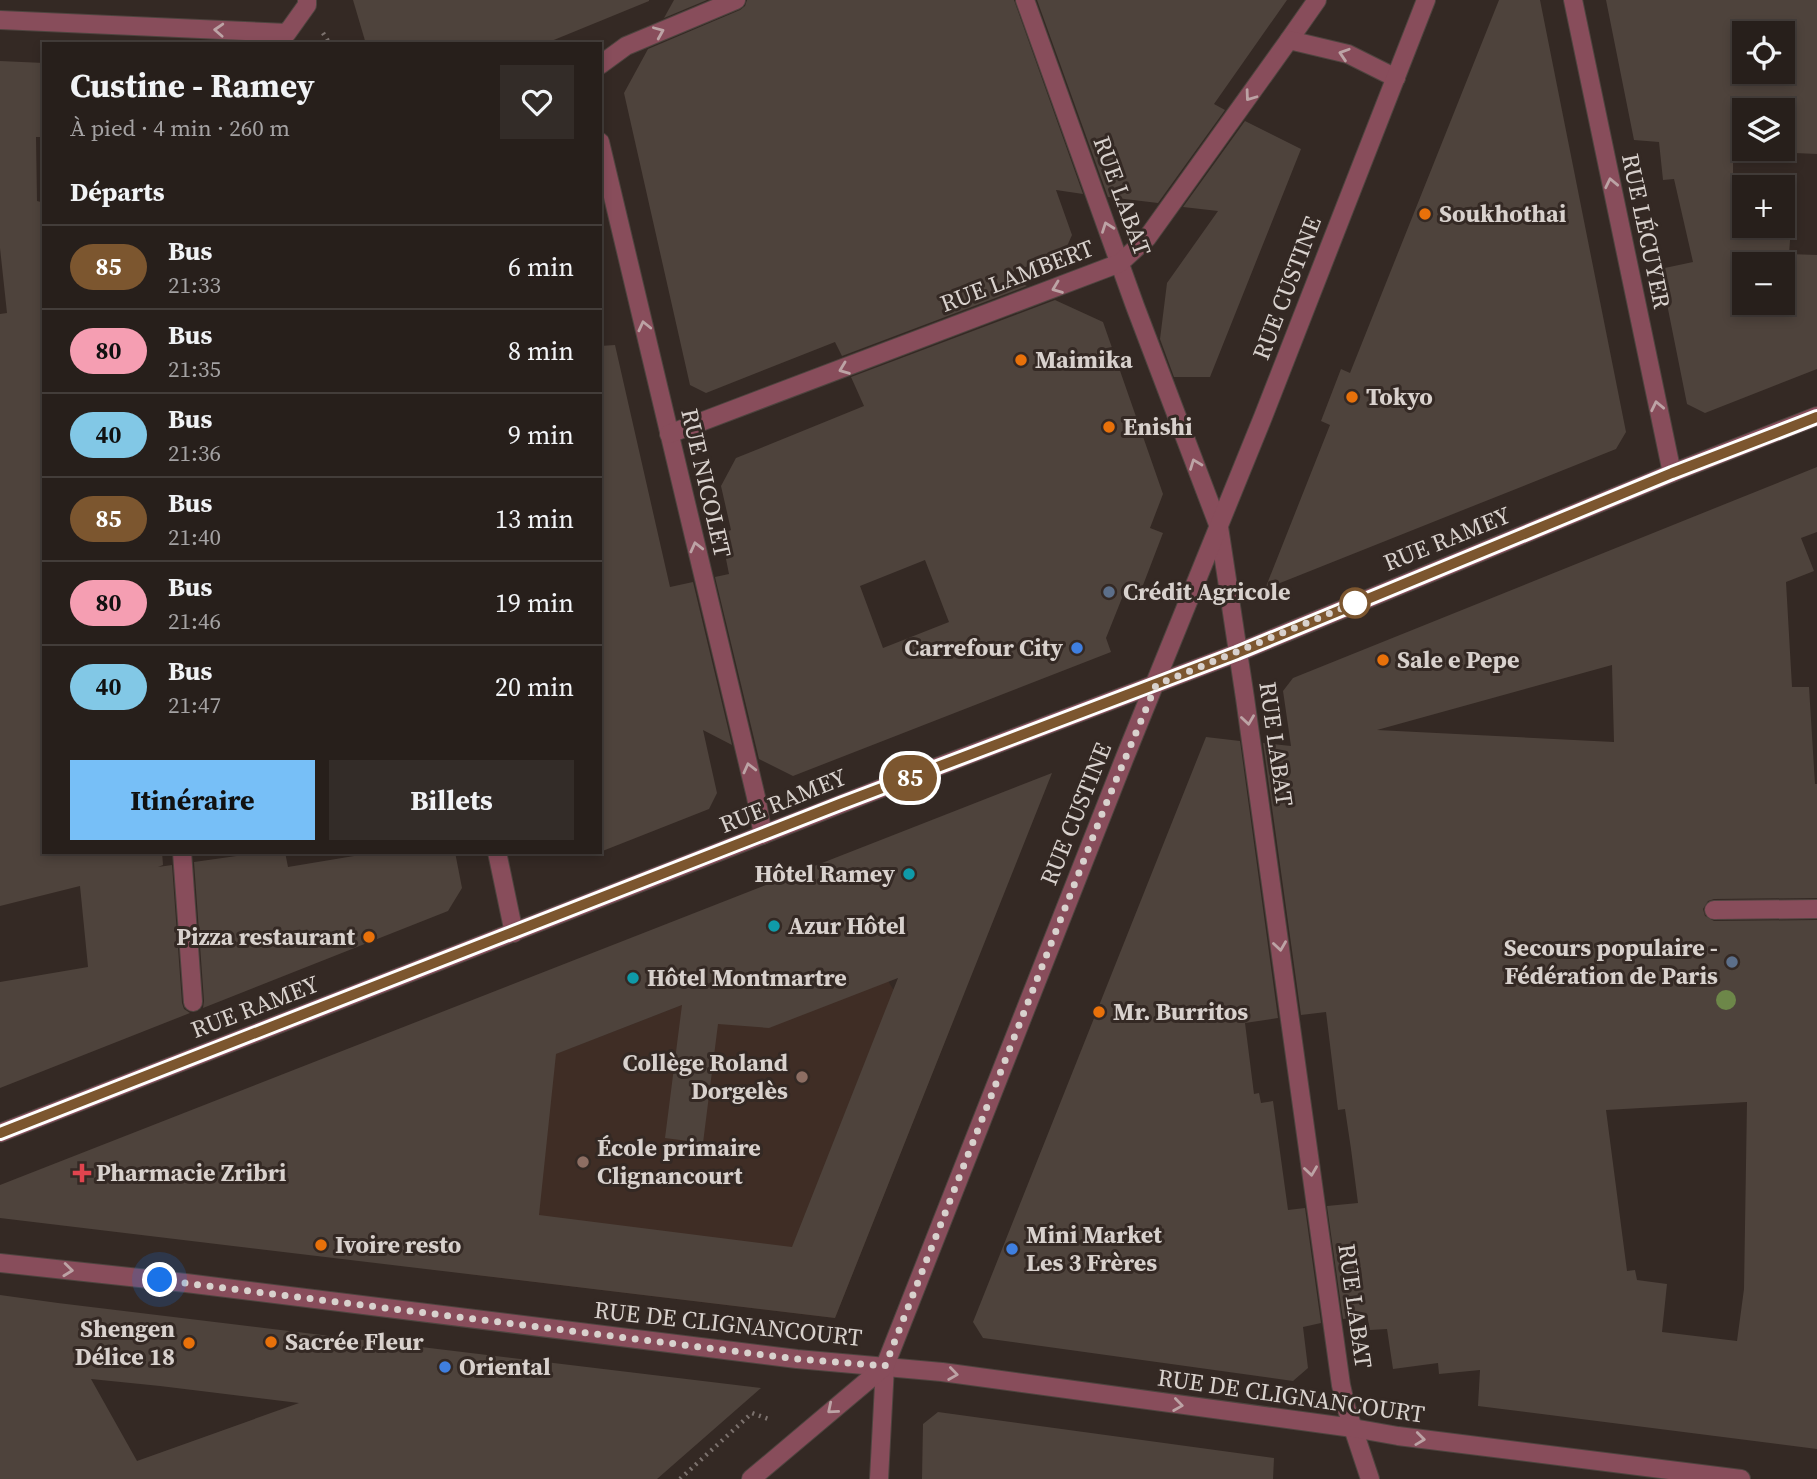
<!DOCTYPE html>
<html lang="fr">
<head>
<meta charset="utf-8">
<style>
  :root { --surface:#271f1b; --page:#332c28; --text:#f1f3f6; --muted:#a4a2a3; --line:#433d3a; --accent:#77bff7 }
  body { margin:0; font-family:"Source Serif 4",serif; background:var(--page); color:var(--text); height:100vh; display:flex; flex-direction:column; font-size:26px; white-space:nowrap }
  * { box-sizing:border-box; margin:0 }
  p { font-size:23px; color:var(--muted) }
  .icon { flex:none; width:38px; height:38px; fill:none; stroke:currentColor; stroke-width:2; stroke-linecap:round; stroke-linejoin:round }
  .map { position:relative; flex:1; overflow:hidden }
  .panel { position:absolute; left:42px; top:42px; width:560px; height:812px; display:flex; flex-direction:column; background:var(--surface); border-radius:0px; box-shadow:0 4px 10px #0003,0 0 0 2px var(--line) }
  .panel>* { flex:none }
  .badge { padding:0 14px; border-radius:23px; font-size:24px; line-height:46px }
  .buttons { position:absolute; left:1732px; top:21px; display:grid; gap:14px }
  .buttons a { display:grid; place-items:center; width:63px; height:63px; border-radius:0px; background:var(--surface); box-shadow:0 4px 10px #0003,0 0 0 2px var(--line); font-size:35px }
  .you { position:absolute; width:35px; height:35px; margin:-18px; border:5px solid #fff; border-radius:50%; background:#1a73e8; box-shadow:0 0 0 10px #1a73e833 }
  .map>.badge { position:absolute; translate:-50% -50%; box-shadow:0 0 0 4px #fff }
  h2 { padding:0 28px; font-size:26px; line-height:63px }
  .round { display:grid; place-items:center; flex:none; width:74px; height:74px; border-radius:0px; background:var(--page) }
  .overview { display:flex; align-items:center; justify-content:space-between; height:119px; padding:0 28px }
  h1 { font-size:33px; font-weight:700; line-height:52px }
  .button { display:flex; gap:14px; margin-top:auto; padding:14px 28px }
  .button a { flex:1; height:80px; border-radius:0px; background:var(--accent); color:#111; font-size:28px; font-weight:700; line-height:80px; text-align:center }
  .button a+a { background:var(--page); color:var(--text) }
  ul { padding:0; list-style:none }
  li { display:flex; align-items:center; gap:21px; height:84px; padding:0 28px; border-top:2px solid var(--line) }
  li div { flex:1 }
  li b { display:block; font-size:26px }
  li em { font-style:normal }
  li .badge { min-width:77px; font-weight:700; text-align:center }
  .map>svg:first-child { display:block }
  .built { fill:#3f2d25 }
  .building { fill:#4e433c; fill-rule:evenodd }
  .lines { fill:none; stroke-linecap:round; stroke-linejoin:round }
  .pedestrian-casing { stroke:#4e443f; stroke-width:20 }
  .minor-casing { stroke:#4e443f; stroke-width:20 }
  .tertiary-casing { stroke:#4e443f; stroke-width:20 }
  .path { stroke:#7c726e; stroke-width:4.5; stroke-dasharray:2 5; stroke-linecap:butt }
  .pedestrian { stroke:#884d5b; stroke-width:18 }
  .minor { stroke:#884d5b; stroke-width:18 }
  .tertiary { stroke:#884d5b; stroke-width:18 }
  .tree { fill:#6d8749 }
  .oneway { stroke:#bca3a5 }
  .line-casing { stroke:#fff; stroke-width:16 }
  .line { stroke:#7c562f; stroke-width:10 }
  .walk { stroke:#d8d1cd; stroke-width:7; stroke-dasharray:0 12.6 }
  .food-dot { fill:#e8710a; stroke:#342924; stroke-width:2.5 }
  .service-dot { fill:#5c6f8a; stroke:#342924; stroke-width:2.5 }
  .stop-dot { fill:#fff; stroke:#7c562f; stroke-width:3.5 }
  .shop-dot { fill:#3f7fe0; stroke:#342924; stroke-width:2.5 }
  .culture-dot { fill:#0f9aa8; stroke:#342924; stroke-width:2.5 }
  .education-dot { fill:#8d6e63; stroke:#342924; stroke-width:2.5 }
  .health-dot { fill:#e0444e; stroke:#342924; stroke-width:2.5 }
  .labels { text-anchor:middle; stroke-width:6; stroke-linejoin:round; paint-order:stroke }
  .street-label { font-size:24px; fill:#d8d1cd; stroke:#342924 }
  .poi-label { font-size:24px; font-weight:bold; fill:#d8d1cd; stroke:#342924; text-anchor:start }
</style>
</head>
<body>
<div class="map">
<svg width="1817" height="1479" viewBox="0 0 1817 1479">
  <rect width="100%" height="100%" fill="#342924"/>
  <path class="built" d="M860,936L893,989L955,1016L835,1318L468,1274L475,1209L465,1089Z"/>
  <g class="building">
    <path d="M353,0H649V1L544,44H366Z"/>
    <path d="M674,0H707L664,18Z"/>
    <path d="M747,0H1014L1083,194L1056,190L1072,235L1064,253L1004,275L1027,286L842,356L835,342L706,393L690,385L624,93L648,49L740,10L745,6Z"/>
    <path d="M1037,0H1287L1214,104L1225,110L1158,203L1108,197Z"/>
    <path d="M1499,0H1540L1626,432L1616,449L1265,589L1330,425L1321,421L1341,369L1350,373Z"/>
    <path d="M1606,0H1817V154L1733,150V230L1791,227L1789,254L1817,255V369L1705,413L1687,404L1660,269L1693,262L1674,179L1663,180L1659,142L1634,140ZM1745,33H1783V72H1745ZM1745,110H1783V149H1745ZM1745,264H1783V303H1745Z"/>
    <path d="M0,61L44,63V137H36L37,201L41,202L42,264H44V852H162L163,865L158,867L172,865L182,1003L184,1009L190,1013L0,1088V982L88,967L80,886L0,906V314L7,313L0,248Z"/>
    <path d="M1245,121L1301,149L1210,377H1174L1160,339L1167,283L1218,211L1183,207Z"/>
    <path d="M1055,300L1103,322L1163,494L1150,528L1163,533L1140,593L1126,588L1106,638L1111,652L793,776L759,759L715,577L729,574L721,534L731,530L721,486L736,458L864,406L851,377ZM925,560L949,622L883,648L860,586Z"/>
    <path d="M615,345L670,587L693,582L732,745L703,730L717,793L709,809L600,852V346Z"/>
    <path d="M1817,467V532L1801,538L1814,571L1786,582L1792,687H1809L1815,784H1817V898L1714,899L1708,901L1703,909L1705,916L1714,921L1817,920V1449L1478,1406L1480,1370L1439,1374L1438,1363L1393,1369L1387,1329L1370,1330L1367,1315L1343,1319L1327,1206L1358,1203L1351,1149L1345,1109L1338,1110L1326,1012L1301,1015L1263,743L1291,746L1283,691L1293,678ZM1612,665L1614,742L1377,730ZM1747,1102L1744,1289L1737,1341L1662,1332L1667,1284L1637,1280L1635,1270L1627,1271L1606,1110Z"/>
    <path d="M1206,737L1240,741L1278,1018L1245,1023L1254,1094L1259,1093L1261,1103L1273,1101L1288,1210L1305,1208L1321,1323L1303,1327L1308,1368L1293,1381L983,1338L973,1322Z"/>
    <path d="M1052,773L835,1318L0,1218V1185ZM898,978L792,1247L539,1215L556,1054L682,1005L665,1138L703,1143L718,1024L769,1028Z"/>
    <path d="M265,852H285L288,867L378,852H455L462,888L448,911L203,1008L204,1001L194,862Z"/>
    <path d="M0,1295L58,1303L761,1388L657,1479H0ZM91,1379L160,1386L299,1403L137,1461Z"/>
    <path d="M938,1412L1274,1458L1273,1479H922L923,1424Z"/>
  </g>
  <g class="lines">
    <defs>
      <g id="pedestrian">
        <path d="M1289,40L1317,0"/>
        <path d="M182,852L193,1002"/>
        <path d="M1714,910L1817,909"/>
      </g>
      <g id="minor">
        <path d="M1025,0L1135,306L1219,527L1245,698L1341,1385L1346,1407L1370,1479"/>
        <path d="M1573,0L1672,473"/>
        <path d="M0,20L287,33L307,5V0"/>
        <path d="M600,65L626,46L736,0"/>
        <path d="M600,142L756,797L763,835"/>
        <path d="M669,434L1120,263L1147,238L1289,40L1348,54L1396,78"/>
        <path d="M497,852L514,933"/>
        <path d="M0,1133L905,779L1237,653L1672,473L1817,416"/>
        <path d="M0,1263L186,1283L797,1359L942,1372L1353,1428L1398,1436L1741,1479"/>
        <path d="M879,1479L885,1366"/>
      </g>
      <path id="tertiary" d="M751,1479L885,1366L1125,757L1263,417L1426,0"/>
    </defs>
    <use href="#pedestrian" class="pedestrian-casing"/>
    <use href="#minor" class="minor-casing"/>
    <use href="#tertiary" class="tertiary-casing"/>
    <g class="path">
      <path d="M323,33L330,44"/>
      <path d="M680,1479L752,1413L771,1420"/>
    </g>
    <use href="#pedestrian" class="pedestrian"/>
    <use href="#minor" class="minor"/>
    <use href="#tertiary" class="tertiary"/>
  </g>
  <circle class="tree" cx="1726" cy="1000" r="10"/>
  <defs><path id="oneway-chevron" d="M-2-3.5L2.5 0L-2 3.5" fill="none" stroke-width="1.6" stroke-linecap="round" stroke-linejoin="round" transform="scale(1.75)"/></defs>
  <g class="oneway">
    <use href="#oneway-chevron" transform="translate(219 30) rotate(-177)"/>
    <use href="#oneway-chevron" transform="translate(659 32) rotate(-23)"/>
    <use href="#oneway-chevron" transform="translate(1344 54) rotate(-162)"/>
    <use href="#oneway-chevron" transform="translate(1250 96) rotate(126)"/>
    <use href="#oneway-chevron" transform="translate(1611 183) rotate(-102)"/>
    <use href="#oneway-chevron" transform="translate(1107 227) rotate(-110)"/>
    <use href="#oneway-chevron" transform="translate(1057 288) rotate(159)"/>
    <use href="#oneway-chevron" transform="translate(644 326) rotate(-103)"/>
    <use href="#oneway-chevron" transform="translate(844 369) rotate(159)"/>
    <use href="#oneway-chevron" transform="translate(1657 406) rotate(-102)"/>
    <use href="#oneway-chevron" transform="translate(1195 464) rotate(-111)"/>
    <use href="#oneway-chevron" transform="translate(696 547) rotate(-104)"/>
    <use href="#oneway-chevron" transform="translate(1248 720) rotate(82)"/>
    <use href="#oneway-chevron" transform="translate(749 768) rotate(-104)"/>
    <use href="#oneway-chevron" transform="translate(1280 946) rotate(82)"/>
    <use href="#oneway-chevron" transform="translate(1311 1171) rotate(82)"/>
    <use href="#oneway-chevron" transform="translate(68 1270) rotate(6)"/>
    <use href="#oneway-chevron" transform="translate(953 1374) rotate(8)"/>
    <use href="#oneway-chevron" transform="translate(1178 1405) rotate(8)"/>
    <use href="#oneway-chevron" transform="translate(832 1409) rotate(140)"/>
    <use href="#oneway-chevron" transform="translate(1420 1439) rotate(7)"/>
  </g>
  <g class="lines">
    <defs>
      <path id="line" d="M0,1133L840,804L1237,653L1672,473L1817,417"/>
    </defs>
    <use href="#line" class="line-casing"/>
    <use href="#line" class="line"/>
    <path class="walk" d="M160,1280L797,1359L885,1366L1104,809L1156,685L1355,603"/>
  </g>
  <g class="food-dot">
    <circle cx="1425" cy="214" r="7"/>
    <circle cx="1021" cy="360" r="7"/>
    <circle cx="1352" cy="397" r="7"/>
    <circle cx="1109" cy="427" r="7"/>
    <circle cx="1383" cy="660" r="7"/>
    <circle cx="369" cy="937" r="7"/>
    <circle cx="1099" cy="1012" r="7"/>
    <circle cx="321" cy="1245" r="7"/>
    <circle cx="271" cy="1342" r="7"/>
    <circle cx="189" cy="1343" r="7"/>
  </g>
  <g class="service-dot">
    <circle cx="1109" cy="592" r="7"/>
    <circle cx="1732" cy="962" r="7"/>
  </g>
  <circle class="stop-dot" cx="1355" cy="603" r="14"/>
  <g class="shop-dot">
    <circle cx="1077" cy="648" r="7"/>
    <circle cx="1012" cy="1249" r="7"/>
    <circle cx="445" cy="1367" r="7"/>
  </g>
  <g class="culture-dot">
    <circle cx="909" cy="874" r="7"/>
    <circle cx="774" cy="926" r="7"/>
    <circle cx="633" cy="978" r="7"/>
  </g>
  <g class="education-dot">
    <circle cx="802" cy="1077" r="7"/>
    <circle cx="583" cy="1162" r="7"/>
  </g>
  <path class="health-dot" d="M78.5 1162.5h7v7h7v7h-7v7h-7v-7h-7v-7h7z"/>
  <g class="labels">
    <g class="street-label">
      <text transform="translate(1122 196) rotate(70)" y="8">RUE LABAT</text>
      <text transform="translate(1646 231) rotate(78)" y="8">RUE LÉCUYER</text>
      <text transform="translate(1017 276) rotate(-21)" y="8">RUE LAMBERT</text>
      <text transform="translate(1287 288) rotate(-69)" y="8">RUE CUSTINE</text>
      <text transform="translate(706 483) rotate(77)" y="8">RUE NICOLET</text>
      <text transform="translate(1447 539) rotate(-22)" y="8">RUE RAMEY</text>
      <text transform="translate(1276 744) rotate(82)" y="8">RUE LABAT</text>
      <text transform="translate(783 801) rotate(-22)" y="8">RUE RAMEY</text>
      <text transform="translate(1076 814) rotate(-68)" y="8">RUE CUSTINE</text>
      <text transform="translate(255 1007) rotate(-21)" y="8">RUE RAMEY</text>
      <text transform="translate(1355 1306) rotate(82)" y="8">RUE LABAT</text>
      <text transform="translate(728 1324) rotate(6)" y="8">RUE DE CLIGNANCOURT</text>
      <text transform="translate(1291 1396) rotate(8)" y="8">RUE DE CLIGNANCOURT</text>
    </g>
    <g class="poi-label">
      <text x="1439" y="222">Soukhothai</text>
      <text x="1035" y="368">Maimika</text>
      <text x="1366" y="405">Tokyo</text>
      <text x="1123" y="435">Enishi</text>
      <text x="1123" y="600">Crédit Agricole</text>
      <text x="1063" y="656" text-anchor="end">Carrefour City</text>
      <text x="1397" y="668">Sale e Pepe</text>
      <text x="895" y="882" text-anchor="end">Hôtel Ramey</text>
      <text x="788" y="934">Azur Hôtel</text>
      <text x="355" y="945" text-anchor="end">Pizza restaurant</text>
      <text x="1718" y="956" text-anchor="end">Secours populaire -<tspan x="1718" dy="28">Fédération de Paris</tspan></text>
      <text x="647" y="986">Hôtel Montmartre</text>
      <text x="1113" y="1020">Mr. Burritos</text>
      <text x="788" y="1071" text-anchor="end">Collège Roland<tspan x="788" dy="28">Dorgelès</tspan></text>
      <text x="597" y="1156">École primaire<tspan x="597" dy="28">Clignancourt</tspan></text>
      <text x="96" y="1181">Pharmacie Zribri</text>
      <text x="1026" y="1243">Mini Market<tspan x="1026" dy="28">Les 3 Frères</tspan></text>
      <text x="335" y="1253">Ivoire resto</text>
      <text x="175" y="1337" text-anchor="end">Shengen<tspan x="175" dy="28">Délice 18</tspan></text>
      <text x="285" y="1350">Sacrée Fleur</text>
      <text x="459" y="1375">Oriental</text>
    </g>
  </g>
</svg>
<div class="buttons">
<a><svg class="icon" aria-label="locate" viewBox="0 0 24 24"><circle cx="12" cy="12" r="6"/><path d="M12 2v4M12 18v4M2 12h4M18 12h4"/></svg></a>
<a><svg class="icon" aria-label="layers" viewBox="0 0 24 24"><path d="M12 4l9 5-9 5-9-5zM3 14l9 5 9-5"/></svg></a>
<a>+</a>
<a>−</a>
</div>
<div class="you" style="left:160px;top:1280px"></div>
<b class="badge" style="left:910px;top:778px;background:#7c562f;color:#fff">85</b>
<section class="panel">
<div class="overview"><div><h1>Custine - Ramey</h1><p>À pied · 4 min · 260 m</p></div><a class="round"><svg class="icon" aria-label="heart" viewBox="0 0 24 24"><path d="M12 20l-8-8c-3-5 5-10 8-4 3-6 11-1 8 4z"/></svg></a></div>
<h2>Départs</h2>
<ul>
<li><span class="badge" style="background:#7c562f;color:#fff">85</span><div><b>Bus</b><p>21:33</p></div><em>6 min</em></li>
<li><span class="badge" style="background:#f59eb2;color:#111">80</span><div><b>Bus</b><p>21:35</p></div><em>8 min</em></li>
<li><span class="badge" style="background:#82c8e6;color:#111">40</span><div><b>Bus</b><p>21:36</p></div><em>9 min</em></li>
<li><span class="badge" style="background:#7c562f;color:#fff">85</span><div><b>Bus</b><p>21:40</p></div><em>13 min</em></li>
<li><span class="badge" style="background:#f59eb2;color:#111">80</span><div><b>Bus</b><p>21:46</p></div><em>19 min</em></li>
<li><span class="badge" style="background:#82c8e6;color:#111">40</span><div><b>Bus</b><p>21:47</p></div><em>20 min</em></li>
</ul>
<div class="button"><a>Itinéraire</a><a>Billets</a></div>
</section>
</div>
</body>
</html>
